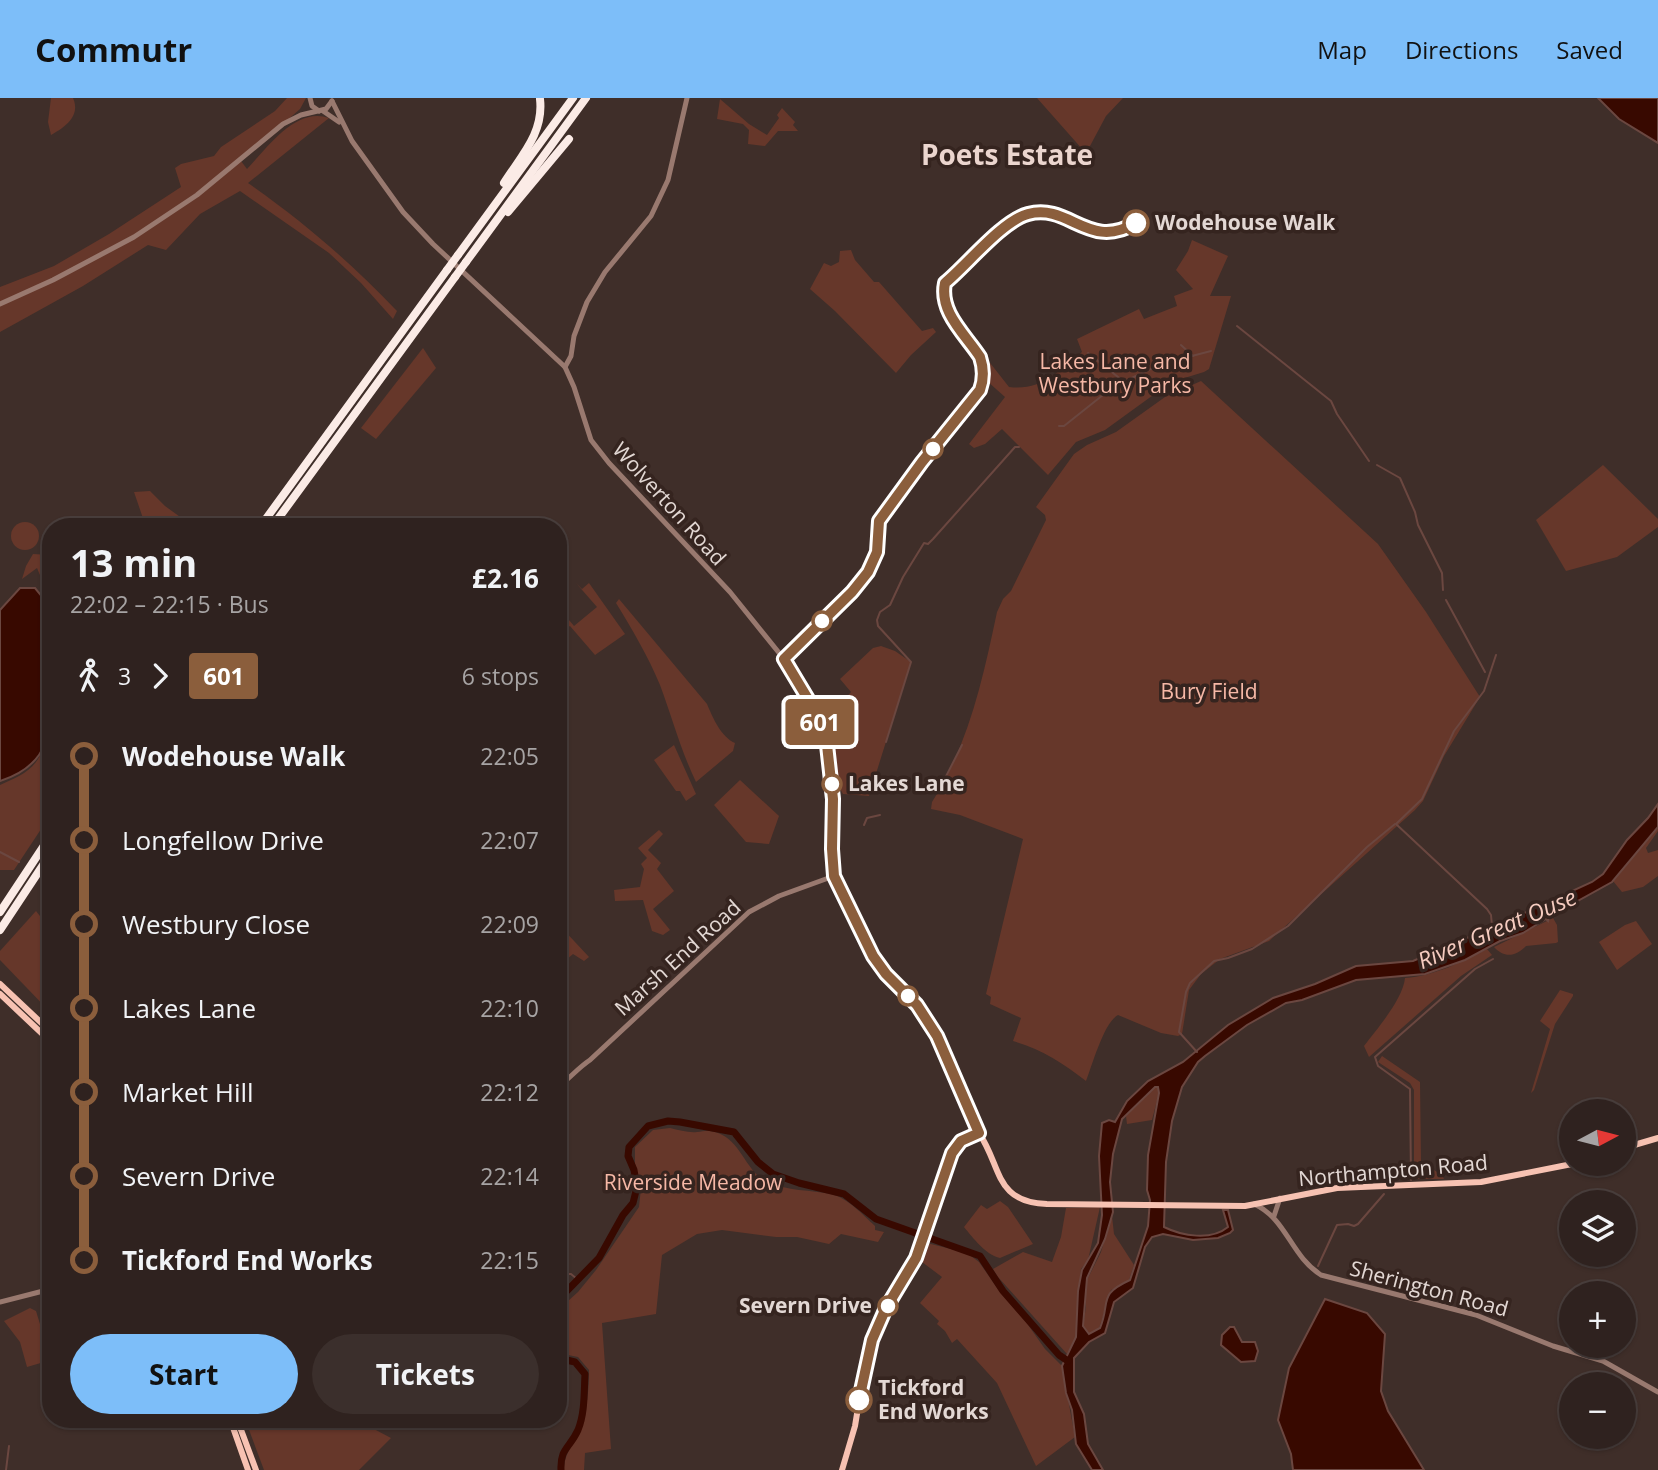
<!DOCTYPE html>
<html lang="en">
<head>
<meta charset="utf-8">
<style>
  :root { --surface:#2f221f; --page:#3b2f2c; --text:#f1f3f6; --muted:#a7a4a4; --line:#4a3f3d; --accent:#7dbef9 }
  body { margin:0; font-family:"Open Sans",sans-serif; background:var(--page); color:var(--text); height:100vh; display:flex; flex-direction:column; font-size:26px; white-space:nowrap }
  * { box-sizing:border-box; margin:0 }
  p { font-size:23px; color:var(--muted) }
  .icon { flex:none; width:38px; height:38px; fill:none; stroke:currentColor; stroke-width:2; stroke-linecap:round; stroke-linejoin:round }
  .map { position:relative; flex:1; overflow:hidden }
  .sheet { position:absolute; left:42px; top:420px; width:525px; height:910px; display:flex; flex-direction:column; background:var(--surface); border-radius:28px; box-shadow:0 2px 5px #0004,0 0 0 2px var(--line) }
  .sheet>* { flex:none }
  .badge { padding:0 14px; border-radius:5px; font-size:24px; line-height:46px }
  .needle { width:46px; rotate:83deg }
  .controls { position:absolute; left:1559px; top:1001px; display:grid; gap:14px }
  .controls a { display:grid; place-items:center; width:77px; height:77px; border-radius:50%; background:var(--surface); box-shadow:0 2px 5px #0004,0 0 0 2px var(--line); font-size:35px }
  .map>.badge { position:absolute; translate:-50% -50%; box-shadow:0 0 0 4px #fff }
  .legs { display:flex; align-items:center; gap:10px; height:77px; padding:0 28px; font-size:23px }
  .legs p { margin-inline-start:auto }
  .overview { display:flex; align-items:center; justify-content:space-between; height:119px; padding:0 28px }
  h1 { font-size:38px; font-weight:700; line-height:52px }
  .primary-button { display:flex; gap:14px; margin-top:auto; padding:14px 28px }
  .primary-button a { flex:1; height:80px; border-radius:42px; background:var(--accent); color:#111; font-size:28px; font-weight:700; line-height:80px; text-align:center }
  .primary-button a+a { background:var(--page); color:var(--text) }
  ul { padding:0 28px; list-style:none }
  li { display:flex; align-items:center; gap:24px; height:84px; font-size:26px }
  li i { display:grid; place-items:center; width:10px; height:100%; margin:0 9px; background:currentColor }
  li i::after { content:''; width:18px; height:18px; margin:-9px; border:5px solid; border-radius:50%; background:var(--surface) }
  li p { margin-inline-start:auto }
  li:first-child i { background:linear-gradient(#0000 50%,currentColor 0) }
  li:last-child i { background:linear-gradient(currentColor 50%,#0000 0) }
  header { display:flex; align-items:center; gap:42px; box-sizing:border-box; height:98px; padding:0 35px; background:var(--accent); color:#111 }
  header strong { font-size:33px }
  nav { display:flex; gap:38px; margin-inline-start:auto; font-size:24px }
  .map>svg:first-child { display:block }
  .green { fill:#66372a }
  .water { fill:#380900; stroke:#6b4740; stroke-width:2; fill-rule:evenodd }
  .lines { fill:none; stroke-linecap:round; stroke-linejoin:round }
  .stream { stroke:#6b4740; stroke-width:2 }
  .river { stroke:#380900; stroke-width:7 }
  .minor { stroke:#99796f; stroke-width:5 }
  .major { stroke:#f7c2b2; stroke-width:6 }
  .highway { stroke:#fbebe6; stroke-width:8 }
  .highway-bridge { stroke:#fbebe6; stroke-width:8 }
  .line-1-casing { stroke:#fff; stroke-width:16 }
  .line-1 { stroke:#8b5e3c; stroke-width:10 }
  .stop-1-dot { fill:#fff; stroke:#8b5e3c; stroke-width:3.5 }
  .labels { text-anchor:middle; stroke-width:7; stroke-linejoin:round; paint-order:stroke }
  .stop-label { font-size:21px; font-weight:bold; fill:#e3d8d4; stroke:#35241f; text-anchor:start }
  .park-label { font-size:21px; fill:#f6b8a6; stroke:#35241f }
  .street-label { font-size:21px; fill:#e3d8d4; stroke:#35241f }
  .water-label { font-size:23px; font-style:italic; fill:#f5cbbf; stroke:#35241f }
  .district-label { font-size:28px; font-weight:bold; fill:#ebd5ce; stroke:#35241f }
</style>
</head>
<body>
<header>
<strong>Commutr</strong>
<nav><a>Map</a><a>Directions</a><a>Saved</a></nav>
</header>
<div class="map">
<svg width="1658" height="1372" viewBox="0 0 1658 1372">
  <rect width="100%" height="100%" fill="#3f2e29"/>
  <g class="green">
    <path d="M51,0H73C81,18 65,29 51,37L48,24Z"/>
    <path d="M287,0H306L300,11L241,63L247,71C267,50 296,8 329,20L248,85C304,124 350,164 397,213L393,221L361,185L329,155L240,93L200,116L166,152L148,147L83,188L0,234V189L54,168L109,136L181,89L175,70L181,66L214,58L221,49L275,13Z"/>
    <path d="M1037,0H1123L1106,18L1090,48L1083,52Z"/>
    <path d="M720,1L749,26L767,37L779,20L777,17L782,10L795,24L793,27L798,33H778L765,48L748,46L749,32L743,26L717,21Z"/>
    <path d="M1192,142L1228,158L1210,198H1231L1209,271L1204,274L1178,282L1156,295L1105,332L1076,344L1048,377L1002,331L985,346L974,350L969,346L1005,299L987,283V261L1009,289C1042,293 1058,273 1082,254L1077,241L1139,211L1144,221L1177,208L1174,198L1193,191L1176,172L1188,153Z"/>
    <path d="M851,152L855,162L874,184H879L922,233L933,230L936,234L911,257L896,275L835,213L810,191L824,165L831,168L839,164L840,153Z"/>
    <path d="M423,250L436,270L376,341L361,330Z"/>
    <path d="M1201,283L1378,446L1426,514L1480,599L1444,658L1423,703L1415,712L1269,843L1220,861L1201,876L1189,892L1182,936L1178,938L1161,935L1118,917C1104,924 1092,968 1086,983C1063,965 1041,951 1013,943L1021,920L990,906L991,899L986,896L1023,741L960,717L931,711L932,704C969,646 983,580 997,514L1003,501L1011,493L1046,422L1045,417L1036,409L1074,356L1087,347L1116,334L1165,299Z"/>
    <path d="M1603,367L1658,421V429L1617,459L1566,473L1536,422Z"/>
    <path d="M150,393L165,408L194,429H146L134,394Z"/>
    <circle cx="25" cy="438" r="14"/>
    <path d="M33,456L51,457V716L14,772H0V687C13,681 27,676 36,664C61,632 47,523 42,482L37,470L22,481L26,468Z"/>
    <path d="M576,485L582,491L589,485L625,536L595,557L570,528L564,532L569,522L574,528L597,509Z"/>
    <path d="M619,501L707,606C713,620 721,639 735,645L733,653L696,684C681,653 672,619 660,587C648,558 632,531 616,505Z"/>
    <path d="M881,548L895,553L911,564L869,698L843,696C833,679 834,654 828,634L833,633L851,614L842,604L851,594L840,581L873,550Z"/>
    <path d="M674,647L696,696L686,703L680,693H676L654,662Z"/>
    <path d="M740,682L779,718L769,746L746,744L714,707Z"/>
    <path d="M1658,729V733L1646,750L1648,755L1658,752V778L1643,789L1622,794L1613,783Z"/>
    <path d="M659,732L663,736L648,752L661,765L657,771L674,793L653,811L670,832L663,837L652,833L643,802L615,803L614,792L640,789L644,771L641,766L647,760L638,750Z"/>
    <path d="M36,813L51,832V915L0,862V853Z"/>
    <path d="M1553,820L1557,827L1558,844L1556,845L1526,848C1516,858 1505,861 1494,849Z"/>
    <path d="M558,822L561,829L589,859L584,863L573,856L558,869Z"/>
    <path d="M1636,823L1652,846L1617,872L1599,844L1625,827Z"/>
    <path d="M1487,851L1492,857L1461,878L1369,959L1364,948C1377,931 1403,901 1405,880C1434,878 1462,864 1487,851Z"/>
    <path d="M1560,892L1573,896V898L1555,926L1534,992L1531,995L1550,931L1540,923Z"/>
    <path d="M1382,958L1420,984L1421,1064L1442,1077L1444,1081H1414V992L1410,985L1378,964Z"/>
    <path d="M1155,989H1158L1159,995L1152,1022L1127,1026L1126,1018Z"/>
    <path d="M670,1030C679,1032 689,1035 697,1034C705,1033 710,1032 718,1035C741,1043 746,1074 767,1084C787,1093 811,1092 831,1096C848,1100 863,1117 875,1128V1132L884,1134L878,1144L841,1136L829,1146L797,1139H776L722,1132L697,1136L662,1157L656,1216L602,1225L611,1351L585,1355L584,1372H564C564,1354 575,1346 581,1330C587,1311 589,1292 589,1272L578,1259L558,1255V1212L578,1194L596,1172L639,1109L641,1090L635,1066V1049L653,1032Z"/>
    <path d="M1000,1103L1008,1109L1033,1146L1000,1160C986,1157 973,1140 964,1129L981,1107L987,1111Z"/>
    <path d="M1100,1109L1088,1162L1081,1171L1076,1239L1067,1256L998,1179L993,1171L1023,1154L1052,1164L1061,1139L1066,1110Z"/>
    <path d="M1112,1118L1114,1136L1134,1167L1128,1185L1111,1192C1105,1206 1104,1221 1097,1234L1087,1237L1083,1228L1086,1209L1085,1186L1101,1154Z"/>
    <path d="M927,1145L967,1155L979,1164L1000,1194L1026,1224L1045,1251L1062,1268L1075,1339L1036,1368L997,1285L957,1241L952,1245L945,1233L937,1226L939,1223L920,1205L942,1179L922,1164Z"/>
    <path d="M30,1210L36,1213L51,1262L27,1269L20,1244L4,1223Z"/>
    <path d="M245,1321H355L391,1340L359,1372H264Z"/>
  </g>
  <g class="water">
    <path d="M1598,0H1658V45L1619,21Z"/>
    <path d="M20,490H35L44,501C45,534 56,633 39,657C29,671 16,678 0,683V512Z"/>
    <path d="M1658,706V729L1612,784L1549,819L1548,823L1546,821L1523,835L1500,843L1465,862L1425,876L1356,882L1302,902L1286,905L1247,927L1205,958L1198,964L1182,989L1172,1023L1166,1064L1164,1129C1182,1138 1211,1143 1228,1129L1223,1112H1228L1233,1132L1230,1135L1218,1140L1193,1142L1163,1136L1152,1139L1145,1149L1133,1190L1114,1204L1105,1235L1089,1244L1074,1260V1294L1084,1316L1088,1346L1103,1372H1092L1076,1346L1072,1312L1066,1295L1062,1268L1076,1239L1078,1193L1082,1172L1098,1145L1102,1117L1099,1058L1102,1025L1109,1022L1115,1024L1127,1003L1148,983L1183,964L1228,927L1273,900L1315,886L1356,868L1413,863L1481,834L1489,830L1490,827L1493,826L1494,828L1507,823L1592,784L1603,776L1627,742L1648,720ZM1155,989H1158L1159,995L1148,1057L1147,1092L1150,1102L1148,1128L1130,1182C1097,1197 1111,1204 1100,1230L1089,1236L1083,1228L1087,1180L1105,1141L1113,1114L1110,1084L1113,1056L1122,1021Z"/>
    <path d="M1325,1201L1367,1215L1385,1236L1381,1293L1388,1313L1424,1372H1293L1291,1356L1278,1322L1289,1270Z"/>
    <path d="M1230,1229H1234L1242,1244H1255L1258,1253L1255,1263L1241,1264L1221,1247L1222,1237Z"/>
  </g>
  <g class="lines">
    <g class="stream">
      <path d="M1237,228L1331,303L1337,316L1369,363"/>
      <path d="M1181,247L1193,258"/>
      <path d="M1088,255L1123,283"/>
      <path d="M1059,328H1064L1113,289L1161,266L1211,253"/>
      <path d="M1377,367L1400,380L1415,414L1418,427L1442,475L1443,492"/>
      <path d="M1446,502L1485,574"/>
      <path d="M886,644L911,564L878,528L877,522L880,514L890,507L903,479L924,445L928,446L933,441L1015,349H1019"/>
      <path d="M938,694L962,647"/>
      <path d="M864,727L867,720L880,717"/>
      <path d="M0,754L19,764"/>
      <path d="M46,782L51,787"/>
      <path d="M1492,828L1491,817L1487,811L1396,726L1422,701L1454,633L1484,593L1496,557"/>
      <path d="M1197,954L1179,934L1186,894L1190,885L1214,863L1228,860L1252,851L1288,828L1367,749L1395,726"/>
      <path d="M1411,1082L1410,991L1378,968L1375,959L1475,871L1493,861"/>
      <path d="M1318,1168L1337,1127L1348,1126L1354,1128L1358,1126L1384,1096"/>
      <path d="M558,1174L562,1176H571L577,1181"/>
      <path d="M6,1372L9,1348"/>
    </g>
    <g class="river">
      <path d="M558,1202L599,1160L623,1117L633,1105L637,1089L634,1072L628,1058L629,1049L648,1028L668,1023L680,1024L734,1034L758,1064L773,1076L799,1085L844,1096L876,1121L980,1158L1003,1193L1059,1257L1068,1263"/>
      <path d="M558,1260L575,1264L585,1276C584,1294 585,1315 578,1332C570,1350 560,1350 561,1372"/>
    </g>
    <g class="minor">
      <path d="M310,0L312,8L319,13"/>
      <path d="M332,3L352,43L403,114L433,146L565,269L574,289L591,342L609,365L730,494L784,561L808,600L822,628L831,672L834,778L873,858L886,876L917,907L937,938L979,1035"/>
      <path d="M323,13L339,24"/>
      <path d="M0,206L53,182L134,139L197,97L283,26L301,17L326,11L332,3"/>
      <path d="M565,269L571,258L574,238L587,204L605,174L651,118L668,82L687,0"/>
      <path d="M558,989C570,980 578,970 590,962L749,814L779,798L834,778"/>
      <path d="M1254,1106C1287,1121 1290,1157 1321,1177L1476,1217L1553,1248L1603,1263L1658,1294"/>
      <path d="M1274,1118L1280,1100"/>
      <path d="M0,1204L51,1191"/>
    </g>
    <g class="major">
      <path d="M0,886L51,934"/>
      <path d="M0,896L51,944"/>
      <path d="M1624,1050L1658,1040"/>
      <path d="M230,1321L248,1372"/>
      <path d="M237,1321L256,1372"/>
      <path d="M842,1372L855,1328L866,1261L874,1236L886,1210L916,1160L952,1055L961,1043L979,1035C1002,1069 994,1104 1047,1106L1245,1108L1337,1090L1481,1084L1572,1066"/>
    </g>
    <g class="highway">
      <path d="M504,85C521,58 544,35 540,1"/>
      <path d="M508,114L569,41"/>
      <path d="M458,157L573,0"/>
      <path d="M466,164L586,0"/>
      <path d="M260,429L447,172"/>
      <path d="M272,429L455,179"/>
      <path d="M0,814L51,737"/>
      <path d="M0,832L51,755"/>
    </g>
    <g class="highway-bridge">
      <path d="M447,172L458,157"/>
      <path d="M455,179L466,164"/>
    </g>
  </g>
  <g class="lines">
    <defs>
      <path id="line-1" d="M859,1302L872,1242L886,1210L916,1160L952,1055L961,1043L979,1035L937,938L917,907L886,876L873,858L834,778L832,751L833,701L827,647L817,616L784,561L852,494L868,474L877,454L879,423L922,364L980,292C984,281 984,271 980,259C965,236 939,214 945,185C967,167 1002,123 1028,116C1070,105 1088,153 1136,125"/>
    </defs>
    <use href="#line-1" class="line-1-casing"/>
    <use href="#line-1" class="line-1"/>
  </g>
  <g class="stop-1-dot">
    <circle cx="1136" cy="125" r="12"/>
    <circle cx="933" cy="351" r="9"/>
    <circle cx="822" cy="523" r="9"/>
    <circle cx="832" cy="686" r="9"/>
    <circle cx="908" cy="898" r="9"/>
    <circle cx="888" cy="1208" r="9"/>
    <circle cx="859" cy="1302" r="12"/>
  </g>
  <g class="labels">
    <g class="stop-label">
      <text x="1155" y="132">Wodehouse Walk</text>
      <text x="848" y="693">Lakes Lane</text>
      <text x="872" y="1215" text-anchor="end">Severn Drive</text>
      <text x="878" y="1297">Tickford<tspan x="878" dy="24">End Works</tspan></text>
    </g>
    <g class="park-label">
      <text x="1115" y="271">Lakes Lane and<tspan x="1115" dy="24">Westbury Parks</tspan></text>
      <text x="1209" y="601">Bury Field</text>
      <text x="693" y="1092">Riverside Meadow</text>
    </g>
    <g class="street-label">
      <text transform="translate(669 406) rotate(48)" y="7">Wolverton Road</text>
      <text transform="translate(678 860) rotate(-42)" y="7">Marsh End Road</text>
      <text transform="translate(1393 1073) rotate(-5)" y="7">Northampton Road</text>
      <text transform="translate(1429 1191) rotate(15)" y="7">Sherington Road</text>
    </g>
    <g class="water-label">
      <text transform="translate(1497 831) rotate(-23)" y="8">River Great Ouse</text>
    </g>
    <g class="district-label">
      <text x="1007" y="67">Poets Estate</text>
    </g>
  </g>
</svg>
<div class="controls">
<a><svg class="needle" viewBox="-14 -14 28 28"><path d="M0-13l5 13h-10z" fill="#e53935"/><path d="M0 13l5-13h-10z" fill="#a7a4a4"/></svg></a>
<a><svg class="icon" aria-label="layers" viewBox="0 0 24 24"><path d="M12 4l9 5-9 5-9-5zM3 14l9 5 9-5"/></svg></a>
<a>+</a>
<a>−</a>
</div>
<b class="badge" style="left:820px;top:624px;background:#8b5e3c;color:#fff">601</b>
<section class="sheet">
<div class="overview"><div><h1>13 min</h1><p>22:02 – 22:15 · Bus</p></div><b>£2.16</b></div>
<div class="legs"><svg class="icon" aria-label="walk" viewBox="0 0 24 24"><circle cx="13" cy="4" r="2"/><path d="M13 8l-2 6 4 7M11 14l-3 7M7 12l3-4h3l4 4"/></svg>3<svg class="icon" aria-label="forward" viewBox="0 0 24 24"><path d="M9 5l7 7-7 7"/></svg><b class="badge" style="background:#8b5e3c;color:#fff">601</b><p>6 stops</p></div>
<ul>
<li><i style="color:#8b5e3c"></i><b>Wodehouse Walk</b><p>22:05</p></li>
<li><i style="color:#8b5e3c"></i><span>Longfellow Drive</span><p>22:07</p></li>
<li><i style="color:#8b5e3c"></i><span>Westbury Close</span><p>22:09</p></li>
<li><i style="color:#8b5e3c"></i><span>Lakes Lane</span><p>22:10</p></li>
<li><i style="color:#8b5e3c"></i><span>Market Hill</span><p>22:12</p></li>
<li><i style="color:#8b5e3c"></i><span>Severn Drive</span><p>22:14</p></li>
<li><i style="color:#8b5e3c"></i><b>Tickford End Works</b><p>22:15</p></li>
</ul>
<div class="primary-button"><a>Start</a><a>Tickets</a></div>
</section>
</div>
</body>
</html>
